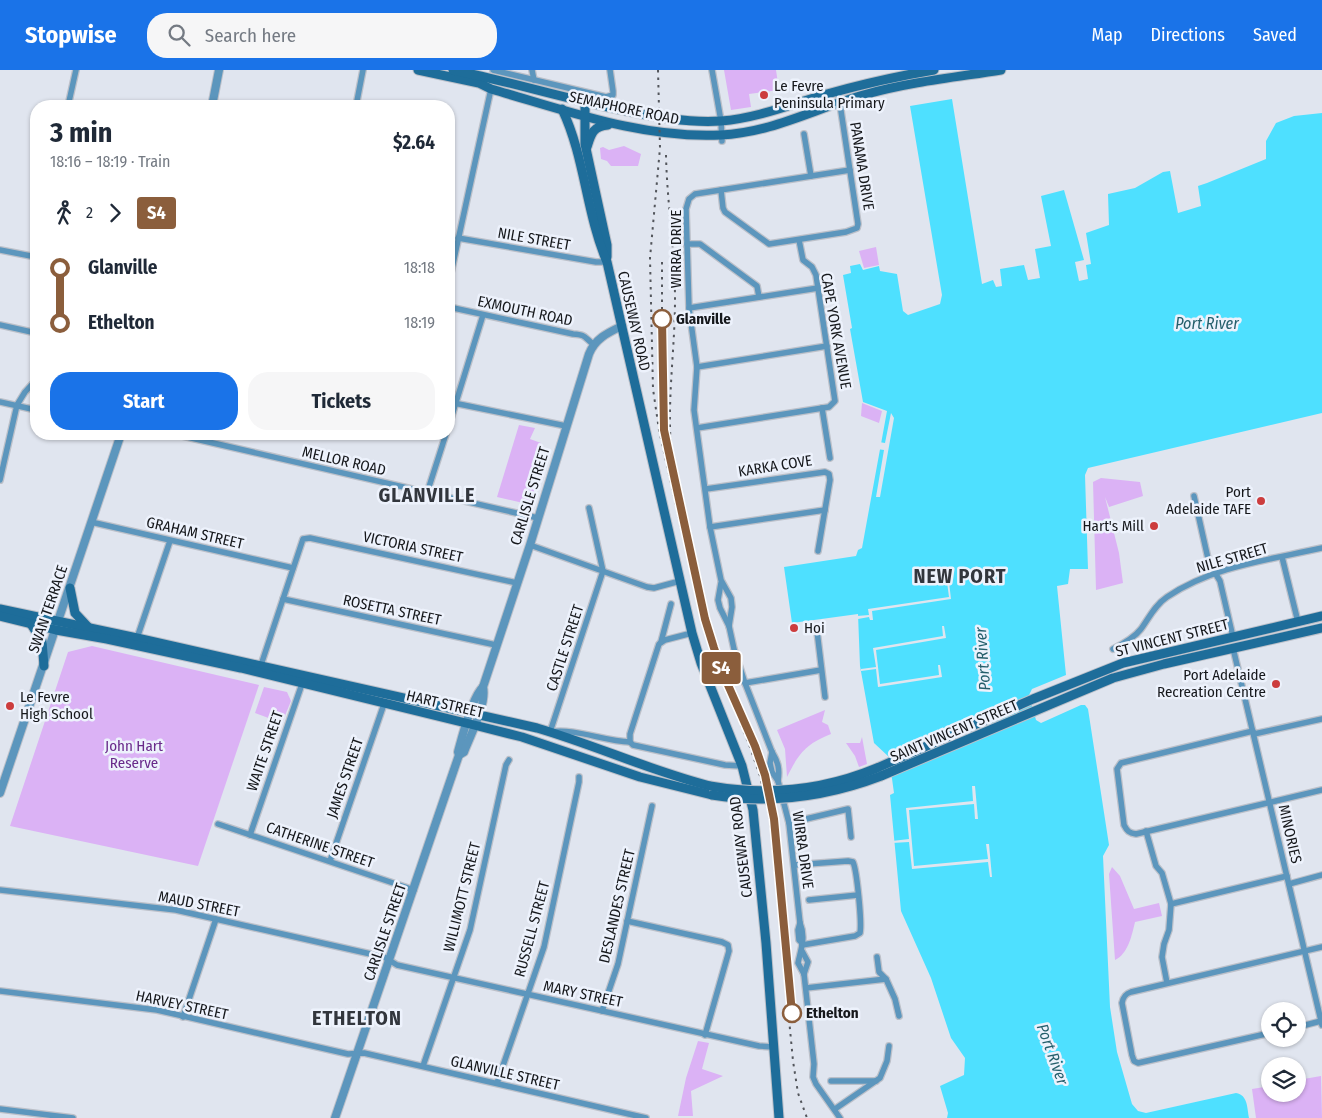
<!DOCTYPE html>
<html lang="en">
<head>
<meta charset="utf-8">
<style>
  :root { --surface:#fff; --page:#f6f6f7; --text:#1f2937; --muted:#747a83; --accent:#1a73e8 }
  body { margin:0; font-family:"Fira Sans Condensed",sans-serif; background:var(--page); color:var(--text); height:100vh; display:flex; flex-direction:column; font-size:19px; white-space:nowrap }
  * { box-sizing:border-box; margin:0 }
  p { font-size:16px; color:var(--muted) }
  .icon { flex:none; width:28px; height:28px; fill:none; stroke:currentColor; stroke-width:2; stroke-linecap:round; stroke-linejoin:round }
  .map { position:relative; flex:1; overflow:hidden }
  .sheet { position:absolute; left:30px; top:30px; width:425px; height:340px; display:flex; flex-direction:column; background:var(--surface); border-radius:20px; box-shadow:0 1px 4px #0004 }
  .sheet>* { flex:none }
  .badge { padding:0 10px; border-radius:4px; font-size:18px; line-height:32px }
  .buttons { position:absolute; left:1261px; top:932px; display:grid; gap:10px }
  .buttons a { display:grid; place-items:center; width:45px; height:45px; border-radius:50%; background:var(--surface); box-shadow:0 1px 4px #0004; font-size:25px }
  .map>.badge { position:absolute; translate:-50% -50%; box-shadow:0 0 0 2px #fff }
  .legs { display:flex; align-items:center; gap:8px; height:55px; padding:0 20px; font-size:16px }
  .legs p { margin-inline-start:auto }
  .head { display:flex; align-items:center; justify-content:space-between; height:85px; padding:0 20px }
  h1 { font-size:28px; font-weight:700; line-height:38px }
  .action { display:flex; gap:10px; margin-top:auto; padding:10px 20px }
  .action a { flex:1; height:58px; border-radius:20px; background:var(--accent); color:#fff; font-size:20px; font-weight:700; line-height:58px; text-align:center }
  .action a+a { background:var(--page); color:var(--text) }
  ul { padding:0 20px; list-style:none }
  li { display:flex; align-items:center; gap:18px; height:55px; font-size:19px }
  li i { display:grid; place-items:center; width:8px; height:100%; margin:0 6px; background:currentColor }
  li i::after { content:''; width:12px; height:12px; margin:-6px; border:4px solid; border-radius:50%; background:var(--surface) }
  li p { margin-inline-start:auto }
  li:first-child i { background:linear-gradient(#0000 50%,currentColor 0) }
  li:last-child i { background:linear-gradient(currentColor 50%,#0000 0) }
  header { display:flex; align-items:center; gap:30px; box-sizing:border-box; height:70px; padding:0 25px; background:var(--accent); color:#fff }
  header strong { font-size:24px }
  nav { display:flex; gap:28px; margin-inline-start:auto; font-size:18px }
  .search { width:350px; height:45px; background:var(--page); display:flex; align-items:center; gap:12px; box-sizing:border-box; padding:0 18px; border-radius:20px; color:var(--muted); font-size:19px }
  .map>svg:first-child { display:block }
  .green { fill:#dbb2f5 }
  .water { fill:#4ee0ff }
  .pier { fill:#e0e5ef }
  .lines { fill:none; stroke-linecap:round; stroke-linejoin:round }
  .minor-casing { stroke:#bcc0c9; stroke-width:8 }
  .tertiary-casing { stroke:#bcc0c9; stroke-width:10 }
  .secondary-casing { stroke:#bcc0c9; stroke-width:11 }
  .minor { stroke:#5c96bd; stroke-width:5.5 }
  .tertiary { stroke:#5c96bd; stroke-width:8 }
  .secondary { stroke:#1e6d9a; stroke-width:9 }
  .rail { stroke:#53565c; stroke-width:2; stroke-dasharray:2.5 5; stroke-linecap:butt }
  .secondary-bridge-casing { stroke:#bcc0c9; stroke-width:11; stroke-linecap:butt }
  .secondary-bridge { stroke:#1e6d9a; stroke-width:9 }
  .line-1-casing { stroke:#fff; stroke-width:11 }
  .line-1 { stroke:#8b5e3c; stroke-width:8 }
  .poi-dot { fill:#cc3d3e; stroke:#edf2fc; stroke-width:2 }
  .stop-1-dot { fill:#fff; stroke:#8b5e3c; stroke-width:2.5 }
  .labels { text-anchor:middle; stroke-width:5; stroke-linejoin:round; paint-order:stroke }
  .poi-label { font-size:15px; fill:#16181c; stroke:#edf2fc; text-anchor:start }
  .street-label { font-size:15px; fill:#16181c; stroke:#edf2fc }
  .stop-label { font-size:15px; font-weight:bold; fill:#16181c; stroke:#edf2fc; text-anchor:start }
  .park-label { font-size:15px; fill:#692a8a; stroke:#edf2fc }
  .water-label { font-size:16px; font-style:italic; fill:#255f6c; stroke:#edf2fc }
  .district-label { font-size:20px; font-weight:bold; letter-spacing:1px; fill:#32363d; stroke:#edf2fc }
</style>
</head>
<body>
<header>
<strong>Stopwise</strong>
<div class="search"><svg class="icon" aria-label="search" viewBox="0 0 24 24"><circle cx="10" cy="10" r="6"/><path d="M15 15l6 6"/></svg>Search here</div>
<nav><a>Map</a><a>Directions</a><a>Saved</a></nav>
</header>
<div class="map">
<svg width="1322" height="1048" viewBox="0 0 1322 1048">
  <rect width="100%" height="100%" fill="#e0e5ef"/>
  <g class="green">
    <path d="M724,0H776L779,20L749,24L751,37L731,40Z"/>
    <path d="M624,76L641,84L638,96H611L607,91L601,89L600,78L603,77L609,80Z"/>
    <path d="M876,177L879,195L864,198L859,181Z"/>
    <path d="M862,333L882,341L879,353L861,346Z"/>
    <path d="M519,355L535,358L530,369L541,373L540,378L547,381L532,435L497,427Z"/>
    <path d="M1101,408L1140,412L1143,426L1109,437L1105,427L1119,483L1123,513L1096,520L1093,412Z"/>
    <path d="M92,576L259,615L198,796L10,756L68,582Z"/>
    <path d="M264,617L287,622L291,631L282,653L255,643Z"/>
    <path d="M825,640L822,652L828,655L831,664C806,674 799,683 787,707L785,679L777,660Z"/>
    <path d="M862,667L867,694L859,697L855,686L846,673H860Z"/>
    <path d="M1112,797L1120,806L1134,839L1159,833L1162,846L1135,852C1132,865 1128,884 1115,890L1109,804Z"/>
    <path d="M698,971L709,973L702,999L723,1006L691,1021L693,1046H678L686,1008Z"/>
    <path d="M1321,1006L1322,1048H1256L1252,1019L1270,1016V1024H1298V1010Z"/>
  </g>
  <path class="water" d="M952,29L982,214L993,210L996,217L1002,216L1000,199L1024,195L1028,210L1040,208L1035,179L1051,176L1041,126L1064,120L1084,190L1075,192L1079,211L1088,209L1086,195L1091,194L1086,163L1109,155L1108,124L1135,118L1163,102L1170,101L1178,143L1201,136L1198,116L1207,113L1266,89V71L1276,53L1294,46L1322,43V343L1088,398L1085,405L1088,499H1070L1068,514L1057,516L1066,605L1032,619L1029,625L1036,650L1041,653L1081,635H1085L1088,639L1109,775L1103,786L1110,937L1117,982L1132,1034L1138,1041L1146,1043L1236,1023C1248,1025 1247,1038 1249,1048H947L948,1043L940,1016L964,1005L965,988L951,968L931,908L901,841L890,725L894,723L889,687L874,673L860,596L858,544L792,553L784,497L856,486L858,480L862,478L887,341L863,332L850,259L852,258L843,205L851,203L850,196L860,194L863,200L879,196L880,201L897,204L903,241L908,245L940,234L942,225L910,36Z"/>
  <g class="pier">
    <path d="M891,343L894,348L880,427H876L884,380L877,379L879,372L885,373Z"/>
    <path d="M947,512H949L951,529L872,541L873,550H870L869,547L858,549L857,546L869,545L868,539L949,527Z"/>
    <path d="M942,556H944L946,568L876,580L880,614L939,605L938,595H940L942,607L878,617L876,599L861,601V599L876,597L873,578L943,566Z"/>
    <path d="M972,716H975L978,749H975L974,734L909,740L914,796L988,789L986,774H989L992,807H990L988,792L912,799L909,772L892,773V771L909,769L906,738L973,731Z"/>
  </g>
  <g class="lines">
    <defs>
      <g id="minor">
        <path d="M493,0L606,27"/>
        <path d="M532,0L534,10"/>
        <path d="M712,0L721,51L722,71"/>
        <path d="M606,27L613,25V21L610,0"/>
        <path d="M68,36L76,0"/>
        <path d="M356,36L363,0"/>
        <path d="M804,64L811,106"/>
        <path d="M721,120L723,138L725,142L769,174L846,162L857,158L858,154L838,21"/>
        <path d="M458,168L596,192H607"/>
        <path d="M687,174H700L757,216L759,227"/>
        <path d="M0,180L36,187"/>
        <path d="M449,212L491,19"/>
        <path d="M449,237L573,264C586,265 583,266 593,274"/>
        <path d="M689,238L818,218"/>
        <path d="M0,255L36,263"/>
        <path d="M697,297L827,276"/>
        <path d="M0,332L36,340"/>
        <path d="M449,332L566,356"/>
        <path d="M822,338L830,388"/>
        <path d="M449,355L483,245"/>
        <path d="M697,358L829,337L835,331L816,205L812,197L803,190L799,170"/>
        <path d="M174,364L538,448"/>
        <path d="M0,410L17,335L25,322L36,310"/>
        <path d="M706,419L825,402L829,404L830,410L818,481"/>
        <path d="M427,423L446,364"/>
        <path d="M1194,426L1209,493L1220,511L1233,567"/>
        <path d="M589,438L603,501L550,662C576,658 603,671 630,672L633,675L725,695L742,696"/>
        <path d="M91,452L293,498"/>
        <path d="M710,457L825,440"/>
        <path d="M530,475L647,517L654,518L680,511"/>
        <path d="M1282,487L1298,552"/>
        <path d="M721,513L718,530L720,538L729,556L734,579L745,613L772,682C778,692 780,699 778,711"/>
        <path d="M283,529L496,575"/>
        <path d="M729,556L732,537L731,528L721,510L710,457L694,340L697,297L689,238L686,139L689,129L695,124L850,100"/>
        <path d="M817,561L825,627"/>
        <path d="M136,571L170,471"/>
        <path d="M661,572L671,534"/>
        <path d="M1233,578L1322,955"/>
        <path d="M1113,579C1123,574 1134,568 1141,559C1149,548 1155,535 1167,527C1213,496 1269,490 1322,478"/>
        <path d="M260,598L303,469L310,468L517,513"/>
        <path d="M745,613L821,600"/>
        <path d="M1253,661L1121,693L1117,699L1124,755C1127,761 1129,763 1136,764L1322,720"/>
        <path d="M1254,664L1322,649"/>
        <path d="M630,672V664L659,574L665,570L692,563"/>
        <path d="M772,682L770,693L772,702L778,711L789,753L800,853C806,867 801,879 798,893L804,904L814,994L813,1007L816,1014L840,1048"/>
        <path d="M789,753L848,739L851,767"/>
        <path d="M218,754L414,820"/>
        <path d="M1146,761L1156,796L1162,803L1171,834L1169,860L1164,874L1162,887L1167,913"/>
        <path d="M250,765L303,611"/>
        <path d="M330,791L384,634"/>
        <path d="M794,795L848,791L853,792C857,801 862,853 860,863L855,866L802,875"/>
        <path d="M1289,814L1322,805"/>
        <path d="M0,820L176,840L384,887L397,895L759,976L773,977"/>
        <path d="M809,830L858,825"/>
        <path d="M1171,834L1287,806"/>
        <path d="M627,851L722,872L728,875L729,881L705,965"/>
        <path d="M800,853L798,860L799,870L802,873"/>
        <path d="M802,881L808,892L804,904"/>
        <path d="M877,887L879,902L886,909"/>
        <path d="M806,918L886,909L895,929L899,946"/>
        <path d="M0,921L157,940L348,984L364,983L646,1048"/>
        <path d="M602,941L618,894L652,736"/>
        <path d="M183,947L216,849"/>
        <path d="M1298,957L1321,951"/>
        <path d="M1270,963L1138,993L1134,991L1132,985L1122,933C1123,927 1125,924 1131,922L1322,877"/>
        <path d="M423,996L470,860L506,695L509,690"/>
        <path d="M831,1011H876"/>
        <path d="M497,1013L544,877L579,712V707"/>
        <path d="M0,1039L73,1048"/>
        <path d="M835,1039L880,1008L887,991L889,976"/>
      </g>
      <g id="tertiary">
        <path d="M212,36L219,0"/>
        <path d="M459,685L458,682C462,667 472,627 483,617L530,475L589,284C595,269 607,263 622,256"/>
        <path d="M0,723L121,364"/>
        <path d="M335,1048L459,685L464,682C470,666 487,634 483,617"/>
      </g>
      <g id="secondary">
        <path d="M418,0L479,13L491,19C565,40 642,69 721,65C772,63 818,37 867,24C910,12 957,7 1001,0"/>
        <path d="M453,0C512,12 569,30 627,41C658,48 689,53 721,51C758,48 792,34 827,24C863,14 898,6 934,0"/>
        <path d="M585,32V74L607,175V187"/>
        <path d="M562,39C585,87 586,143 607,192L692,563L701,593L742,696L753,740L766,873L779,1048"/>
        <path d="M587,77C591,64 593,56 608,55"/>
        <path d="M70,518L75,543L89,558"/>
        <path d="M0,539L137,568L537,658C595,675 651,701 710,716"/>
        <path d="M0,546L56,560L107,569L241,598L474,655L522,667L640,707L712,725"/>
        <path d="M31,554L42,571L44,596"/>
        <path d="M877,698L1033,629L1123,593L1322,546"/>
        <path d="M881,706L1113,608L1164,594L1322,558"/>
      </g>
    </defs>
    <use href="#minor" class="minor-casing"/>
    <use href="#tertiary" class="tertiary-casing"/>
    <use href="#secondary" class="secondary-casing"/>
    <use href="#minor" class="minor"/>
    <use href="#tertiary" class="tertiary"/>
    <use href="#secondary" class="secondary"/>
    <g class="rail">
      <path d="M658,0L660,78L650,188L653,319L659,360L702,550L710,579L750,677L760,706L770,749L793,991L798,1023L807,1048"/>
      <path d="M666,85C667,133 675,181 675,229C675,283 666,335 672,389"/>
      <path d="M662,192V335"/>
    </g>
    <defs>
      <g id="secondary-bridge">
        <path d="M710,716C767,726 824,720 877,698"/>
        <path d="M712,725C769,734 826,727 881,706"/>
      </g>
    </defs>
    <use href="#secondary-bridge" class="secondary-bridge-casing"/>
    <use href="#secondary-bridge" class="secondary-bridge"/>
  </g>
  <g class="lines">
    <defs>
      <path id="line-1" d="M662,249L664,360L705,549L714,578L724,606L755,676L765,705L774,749L792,943"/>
    </defs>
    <use href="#line-1" class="line-1-casing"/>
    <use href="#line-1" class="line-1"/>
  </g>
  <g class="poi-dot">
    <circle cx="764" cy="25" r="5"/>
    <circle cx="1261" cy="431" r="5"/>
    <circle cx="1154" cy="456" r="5"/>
    <circle cx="794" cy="558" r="5"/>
    <circle cx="1276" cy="614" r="5"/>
    <circle cx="10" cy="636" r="5"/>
  </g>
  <g class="stop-1-dot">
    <circle cx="662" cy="249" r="9"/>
    <circle cx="792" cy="943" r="9"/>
  </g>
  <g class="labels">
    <g class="poi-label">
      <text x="774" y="21">Le Fevre<tspan x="774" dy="17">Peninsula Primary</tspan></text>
      <text x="1251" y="427" text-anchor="end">Port<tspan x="1251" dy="17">Adelaide TAFE</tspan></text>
      <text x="1144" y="461" text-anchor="end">Hart's Mill</text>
      <text x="804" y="563">Hoi</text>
      <text x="1266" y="610" text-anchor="end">Port Adelaide<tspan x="1266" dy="17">Recreation Centre</tspan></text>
      <text x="20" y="632">Le Fevre<tspan x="20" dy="17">High School</tspan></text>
    </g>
    <g class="street-label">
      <text transform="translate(624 38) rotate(12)" y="5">SEMAPHORE ROAD</text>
      <text transform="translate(862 96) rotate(81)" y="5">PANAMA DRIVE</text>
      <text transform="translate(534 169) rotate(10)" y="5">NILE STREET</text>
      <text transform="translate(676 179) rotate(-90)" y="5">WIRRA DRIVE</text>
      <text transform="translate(525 241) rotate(12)" y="5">EXMOUTH ROAD</text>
      <text transform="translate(634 251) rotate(77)" y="5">CAUSEWAY ROAD</text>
      <text transform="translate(836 261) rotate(80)" y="5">CAPE YORK AVENUE</text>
      <text transform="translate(344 391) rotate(13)" y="5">MELLOR ROAD</text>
      <text transform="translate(775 396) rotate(-9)" y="5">KARKA COVE</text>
      <text transform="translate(530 426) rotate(-73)" y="5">CARLISLE STREET</text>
      <text transform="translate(195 463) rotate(13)" y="5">GRAHAM STREET</text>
      <text transform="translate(413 477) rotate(12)" y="5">VICTORIA STREET</text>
      <text transform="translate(1232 488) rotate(-16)" y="5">NILE STREET</text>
      <text transform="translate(48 539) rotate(-71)" y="5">SWAN TERRACE</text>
      <text transform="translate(392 540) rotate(12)" y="5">ROSETTA STREET</text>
      <text transform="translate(1172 568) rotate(-14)" y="5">ST VINCENT STREET</text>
      <text transform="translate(565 578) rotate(-72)" y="5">CASTLE STREET</text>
      <text transform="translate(445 634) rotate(13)" y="5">HART STREET</text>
      <text transform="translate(954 661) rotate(-23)" y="5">SAINT VINCENT STREET</text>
      <text transform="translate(265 681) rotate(-71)" y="5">WAITE STREET</text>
      <text transform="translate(345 708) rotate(-71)" y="5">JAMES STREET</text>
      <text transform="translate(1290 764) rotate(77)" y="5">MINORIES</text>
      <text transform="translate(320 775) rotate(19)" y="5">CATHERINE STREET</text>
      <text transform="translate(741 777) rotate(-97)" y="5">CAUSEWAY ROAD</text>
      <text transform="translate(803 780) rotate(82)" y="5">WIRRA DRIVE</text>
      <text transform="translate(462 827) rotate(-76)" y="5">WILLIMOTT STREET</text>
      <text transform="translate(199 834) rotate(11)" y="5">MAUD STREET</text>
      <text transform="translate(617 836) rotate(-77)" y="5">DESLANDES STREET</text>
      <text transform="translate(532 859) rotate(-75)" y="5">RUSSELL STREET</text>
      <text transform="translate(385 862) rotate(-71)" y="5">CARLISLE STREET</text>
      <text transform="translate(583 924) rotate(12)" y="5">MARY STREET</text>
      <text transform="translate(182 935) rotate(12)" y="5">HARVEY STREET</text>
      <text transform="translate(505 1003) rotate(13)" y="5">GLANVILLE STREET</text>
    </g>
    <g class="stop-label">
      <text x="676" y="254">Glanville</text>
      <text x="806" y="948">Ethelton</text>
    </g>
    <g class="park-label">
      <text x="134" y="681">John Hart<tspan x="134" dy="17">Reserve</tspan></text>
    </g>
    <g class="water-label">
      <text x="1207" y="259">Port River</text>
      <text transform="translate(982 589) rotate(-94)" y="6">Port River</text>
      <text transform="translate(1053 984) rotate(70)" y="6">Port River</text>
    </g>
    <g class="district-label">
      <text x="427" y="432">GLANVILLE</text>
      <text x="960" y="513">NEW PORT</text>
      <text x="357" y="955">ETHELTON</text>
    </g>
  </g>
</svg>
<div class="buttons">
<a><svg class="icon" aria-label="locate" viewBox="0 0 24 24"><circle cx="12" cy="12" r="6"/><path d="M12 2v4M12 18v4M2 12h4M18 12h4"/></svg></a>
<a><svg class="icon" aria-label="layers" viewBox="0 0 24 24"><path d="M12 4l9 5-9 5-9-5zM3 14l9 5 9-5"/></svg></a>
</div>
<b class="badge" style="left:721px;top:598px;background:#8b5e3c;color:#fff">S4</b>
<section class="sheet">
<div class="head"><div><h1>3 min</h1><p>18:16 – 18:19 · Train</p></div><b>$2.64</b></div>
<div class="legs"><svg class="icon" aria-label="walk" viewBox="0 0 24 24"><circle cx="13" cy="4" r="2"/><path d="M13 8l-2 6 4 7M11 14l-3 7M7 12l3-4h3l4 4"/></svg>2<svg class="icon" aria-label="forward" viewBox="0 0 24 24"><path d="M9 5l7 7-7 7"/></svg><b class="badge" style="background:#8b5e3c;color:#fff">S4</b></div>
<ul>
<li><i style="color:#8b5e3c"></i><b>Glanville</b><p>18:18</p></li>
<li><i style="color:#8b5e3c"></i><b>Ethelton</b><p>18:19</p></li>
</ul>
<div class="action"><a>Start</a><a>Tickets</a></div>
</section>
</div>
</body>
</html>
